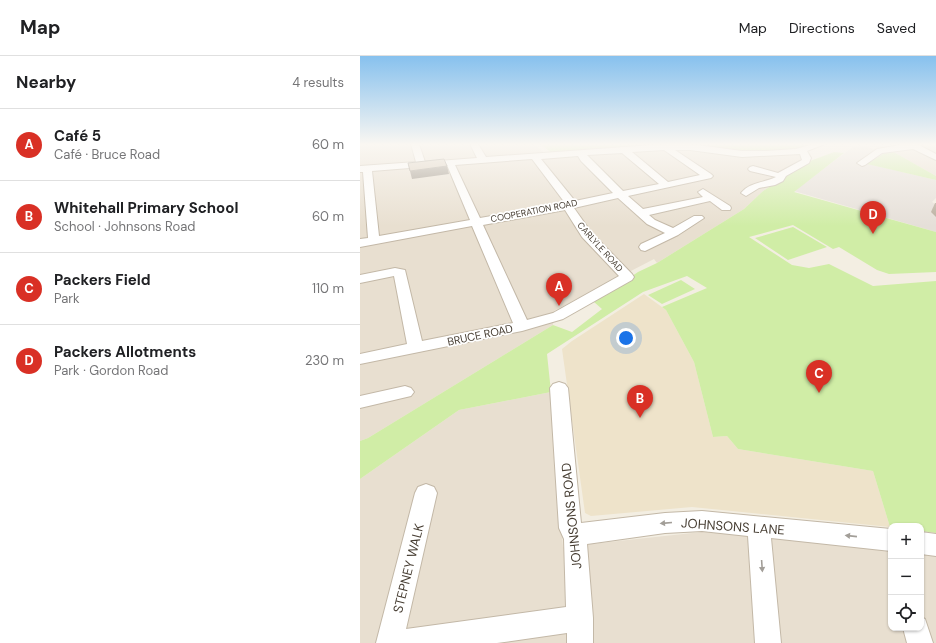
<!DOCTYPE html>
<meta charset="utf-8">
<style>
:root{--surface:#fff;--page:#f6f6f6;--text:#202124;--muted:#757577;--line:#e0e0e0;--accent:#d93025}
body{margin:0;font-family:"DM Sans",sans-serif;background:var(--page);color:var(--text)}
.controls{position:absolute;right:12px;bottom:12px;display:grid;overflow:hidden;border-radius:8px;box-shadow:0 1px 3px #0004}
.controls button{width:36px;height:36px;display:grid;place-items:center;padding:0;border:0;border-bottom:1px solid var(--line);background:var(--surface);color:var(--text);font:20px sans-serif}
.you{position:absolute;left:266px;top:282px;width:14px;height:14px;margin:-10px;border:3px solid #fff;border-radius:50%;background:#1a73e8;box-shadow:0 0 0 6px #1a73e833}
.badge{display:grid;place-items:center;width:26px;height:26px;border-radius:50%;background:var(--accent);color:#fff;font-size:13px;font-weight:700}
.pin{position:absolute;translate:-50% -33px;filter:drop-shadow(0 1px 2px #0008)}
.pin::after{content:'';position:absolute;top:21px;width:14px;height:12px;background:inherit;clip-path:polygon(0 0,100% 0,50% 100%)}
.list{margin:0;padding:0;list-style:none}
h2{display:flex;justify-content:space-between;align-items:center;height:52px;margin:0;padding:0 16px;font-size:17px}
h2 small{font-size:13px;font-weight:400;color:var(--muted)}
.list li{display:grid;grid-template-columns:26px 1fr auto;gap:12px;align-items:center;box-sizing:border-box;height:72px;padding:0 16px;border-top:1px solid var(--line)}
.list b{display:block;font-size:15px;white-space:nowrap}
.list p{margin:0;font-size:13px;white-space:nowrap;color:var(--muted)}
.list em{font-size:13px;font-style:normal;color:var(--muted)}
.icon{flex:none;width:22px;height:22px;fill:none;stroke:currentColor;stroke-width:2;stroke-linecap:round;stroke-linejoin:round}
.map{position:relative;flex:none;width:576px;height:587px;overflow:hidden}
header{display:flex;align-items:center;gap:24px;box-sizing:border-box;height:56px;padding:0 20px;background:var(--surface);border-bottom:1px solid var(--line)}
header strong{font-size:19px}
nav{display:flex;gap:22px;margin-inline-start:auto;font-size:14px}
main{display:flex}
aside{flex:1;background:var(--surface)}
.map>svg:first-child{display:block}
</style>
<header>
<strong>Map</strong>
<nav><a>Map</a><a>Directions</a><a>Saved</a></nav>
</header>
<main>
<aside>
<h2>Nearby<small>4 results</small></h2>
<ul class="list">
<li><span class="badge">A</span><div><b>Café 5</b><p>Café · Bruce Road</p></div><em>60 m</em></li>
<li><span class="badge">B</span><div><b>Whitehall Primary School</b><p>School · Johnsons Road</p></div><em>60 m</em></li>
<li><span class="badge">C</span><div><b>Packers Field</b><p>Park</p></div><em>110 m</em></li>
<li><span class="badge">D</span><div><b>Packers Allotments</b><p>Park · Gordon Road</p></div><em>230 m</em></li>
</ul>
</aside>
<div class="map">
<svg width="576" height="587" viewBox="0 0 576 587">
<rect width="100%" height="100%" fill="#f3eee2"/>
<!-- residential -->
<path fill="#e8dfd0" d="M0,88H174L189,101L315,92L447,96L450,105L403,135L384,153L297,207L294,203L194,255L193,269L8,382L0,385Z
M554,88H576V120L532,95Z
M191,336L203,491L360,474L531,494V572H561V497L576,499V587H0V423L99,354Z"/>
<!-- industrial -->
<path fill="#e5dfd8" d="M497,88L526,97L508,108L576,124V142L572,146L576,149V176L434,135Z"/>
<!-- education -->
<path fill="#eee3ca" d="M284,238L306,254L334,306L353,381L367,380L378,393L513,415L530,471L332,451L231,460L225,457L202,293L212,285Z"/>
<!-- green -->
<path fill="#d0eda6" d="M180,88H455L434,94L419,96H382L345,91L192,97Z
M532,95L576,120V124L507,108L523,98Z
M474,96L484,97L434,136L576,176V216L529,218L517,214L479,191L473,193L433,169L389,181L432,209L449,212L469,208L513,230L576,225V477L561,475V470H531L530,471L513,415L378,393L367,380L353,381L334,306L306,254L302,251L347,232L327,220L283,236L187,298L191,336L99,354L0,423V385L8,382L193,269L212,276L242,253L234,246L278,216L297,207L384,153L403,135L450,105Z
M433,171L467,191L428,204L395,182Z
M321,224L335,233L302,248L288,239Z"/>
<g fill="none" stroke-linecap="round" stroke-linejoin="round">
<!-- minor casing -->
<g stroke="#c3b8a7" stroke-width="2">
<path id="minor" d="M51,88H59L65,106L117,102L110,88H118L126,101L306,88H330L382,95H406L436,93L453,88H465L447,95L451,102L449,107L426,120L423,125L415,129L399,132L386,140L381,137C390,126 404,127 416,121L390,115L388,113L390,111L393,110L418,117L442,104L440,98L382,101L330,94H315L351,118L353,120L351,122L268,140L283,153L343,141L338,136L343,133L370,150L371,152L370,154H362L350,145L289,159L295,164L313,172L334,160H342L344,162L318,179L285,195L281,194L279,191L281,188L305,177L287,168L258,142L214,152L231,176L272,218L274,221L272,224L203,263L162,275L0,308V298L47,288L34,220L0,227V219L35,212L45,214L62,285L153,267L112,170L0,191V183L8,182L3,116H0V110L56,106ZM304,94L340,119L308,126L272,96ZM262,97L299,128L263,135L227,99ZM218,100L221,105L253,137L215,145L181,103ZM172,103L205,147L120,162L95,109ZM87,109L110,164L19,180L12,115ZM205,154L222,181L259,220L193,257L167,264L123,169Z
M546,88H557L576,98V104L553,93L522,97L505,109L502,110L497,107L517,93Z
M199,326L205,328L208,332L221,467L305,457L342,455L531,473V495L411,482L421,587H395L388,480L342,475L305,477L227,488L233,562V587H207V577L137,587H16L55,437L58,431L66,428L74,431L77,437L46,573L206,551L204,483L199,472L190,332L193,328Z
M45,330L51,332L54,336L51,340L0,352V340Z
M561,476L576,478V500L561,498Z
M561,561L565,563L573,587H547L543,572H561Z"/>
</g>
<!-- minor -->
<use href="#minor" fill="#fff" fill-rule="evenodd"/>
</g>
<!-- wall -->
<path fill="#b8ad9d" d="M575,147H576V161L571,156Z"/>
<!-- shaded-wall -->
<path fill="#968d80" d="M87,110L89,118L52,123L50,115Z"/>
<!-- building -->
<path fill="#d6c9b7" stroke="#968d80" d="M84,103L87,110L50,115L48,107Z"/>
<!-- one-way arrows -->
<defs><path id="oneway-solid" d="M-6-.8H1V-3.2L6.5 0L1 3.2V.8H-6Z"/></defs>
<g fill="#a29e98">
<use href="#oneway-solid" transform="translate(306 467) rotate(175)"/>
<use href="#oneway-solid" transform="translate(491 480) rotate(-174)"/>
<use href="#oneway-solid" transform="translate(402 510) rotate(86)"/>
</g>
<!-- sky -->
<linearGradient id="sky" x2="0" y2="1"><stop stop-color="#87c1ee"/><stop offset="0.52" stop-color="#faf7f2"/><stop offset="1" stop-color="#faf7f2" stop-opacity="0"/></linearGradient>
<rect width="576" height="170" fill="url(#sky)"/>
<g text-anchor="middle" stroke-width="3.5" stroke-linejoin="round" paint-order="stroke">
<!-- far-street labels -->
<g font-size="9" fill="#463d32" stroke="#fff">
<text transform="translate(174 155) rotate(-11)" y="3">COOPERATION ROAD</text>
<text transform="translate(240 191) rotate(48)" y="3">CARLYLE ROAD</text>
</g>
<!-- street labels -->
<g font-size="11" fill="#463d32" stroke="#fff">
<text transform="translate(120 279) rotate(-12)" y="4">BRUCE ROAD</text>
</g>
<!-- near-street labels -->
<g font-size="13" fill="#463d32" stroke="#fff">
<text transform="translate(211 460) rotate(-96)" y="5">JOHNSONS ROAD</text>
<text transform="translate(373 470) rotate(4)" y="5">JOHNSONS LANE</text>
<text transform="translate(48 512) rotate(-76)" y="5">STEPNEY WALK</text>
</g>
</g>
</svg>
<div class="controls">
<button>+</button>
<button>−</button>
<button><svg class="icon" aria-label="locate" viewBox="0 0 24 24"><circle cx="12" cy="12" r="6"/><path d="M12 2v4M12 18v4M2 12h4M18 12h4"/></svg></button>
</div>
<div class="you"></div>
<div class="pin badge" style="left:199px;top:250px">A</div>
<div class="pin badge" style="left:280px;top:362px">B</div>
<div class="pin badge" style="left:459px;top:337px">C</div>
<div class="pin badge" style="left:513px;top:178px">D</div>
</div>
</main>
